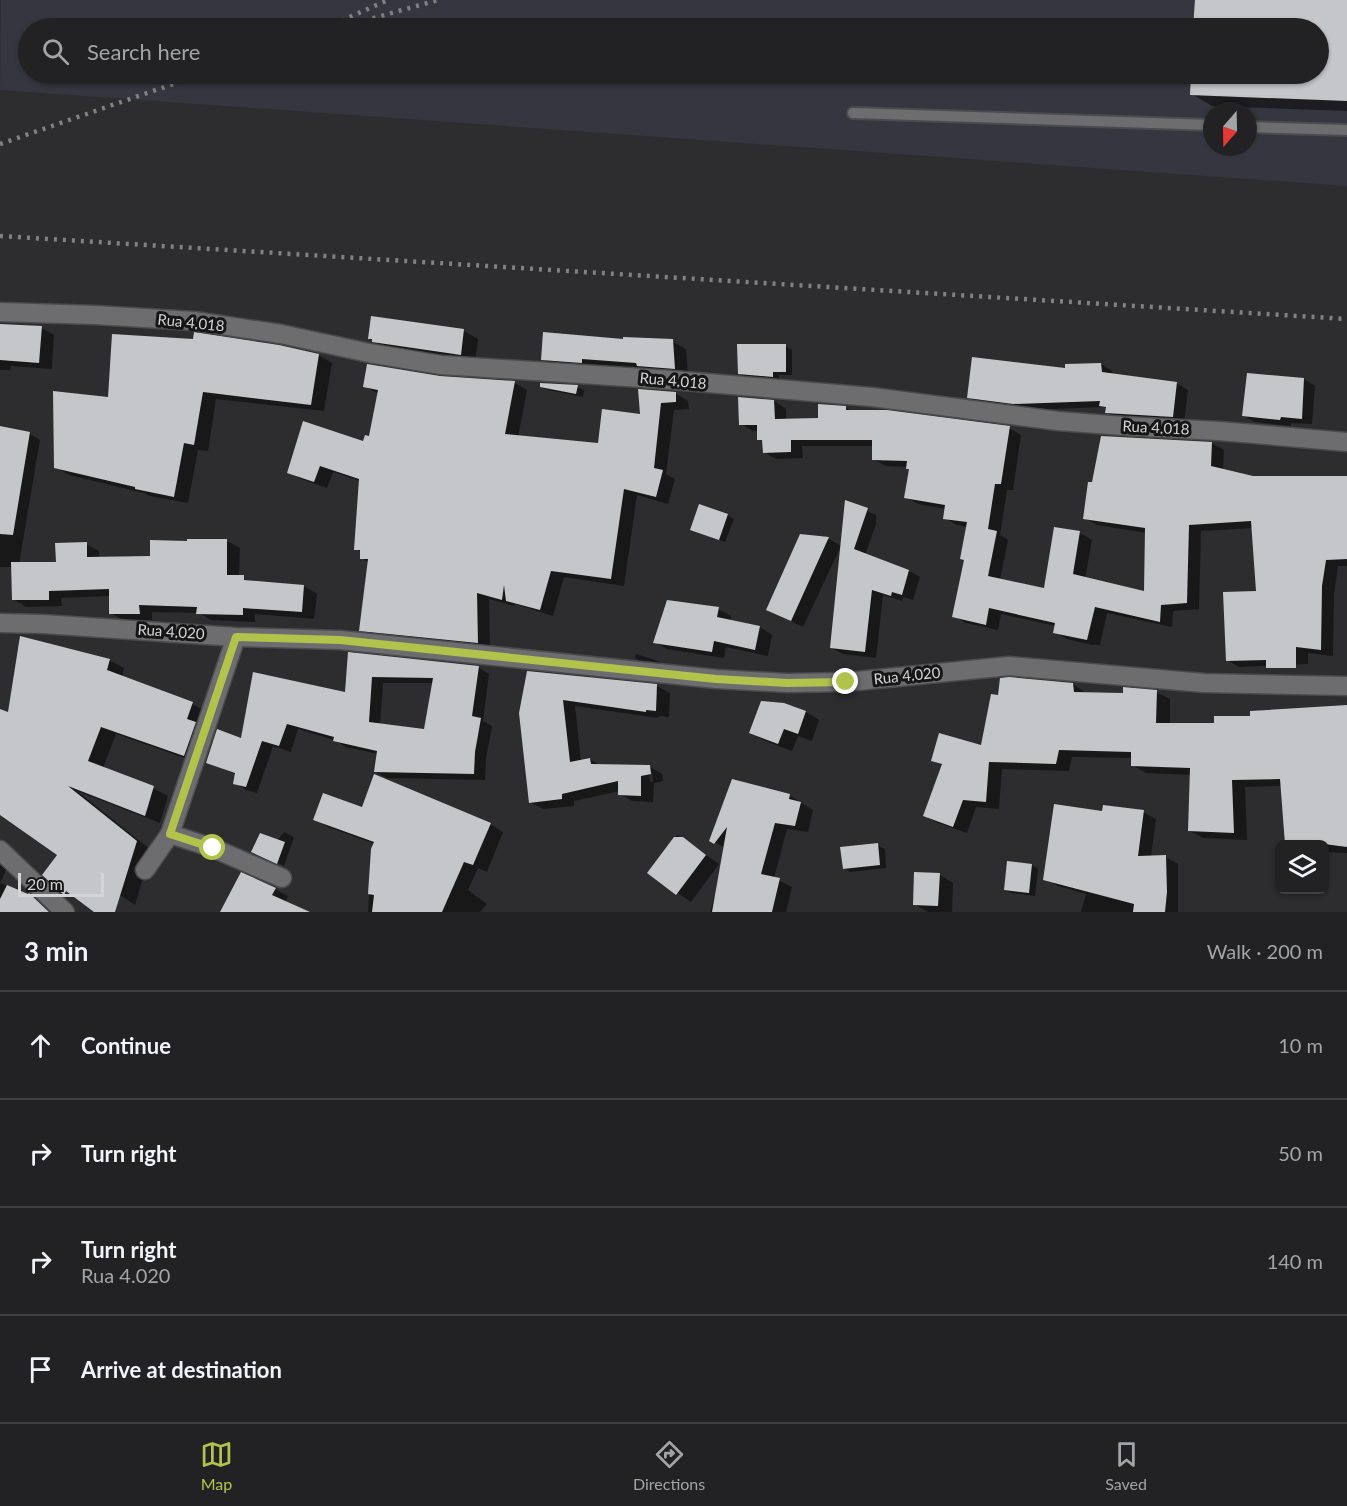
<!DOCTYPE html>
<meta charset="utf-8">
<style>
:root{--surface:#222224;--page:#2a2a2c;--text:#f1f3f6;--muted:#a2a4a6;--line:#3f3f41;--accent:#b2c34c}
body{margin:0;font-family:Lato,sans-serif;background:var(--page);color:var(--text)}
.controls{position:absolute;right:18px;bottom:18px;display:grid;overflow:hidden;border-radius:9px;box-shadow:0 2px 4px #0004}
.controls button{width:54px;height:54px;display:grid;place-items:center;padding:0;border:0;border-bottom:2px solid var(--line);background:var(--surface);color:var(--text);font:30px sans-serif}
.compass{position:absolute;left:1203px;top:102px;width:54px;height:54px;border-radius:50%;background:var(--surface);box-shadow:0 2px 4px #0004;rotate:200deg}
.scale{position:absolute;left:18px;bottom:15px;width:86px;box-sizing:border-box;padding-left:6px;border:3px solid #d4d4d6;border-top:0;font-size:16px;line-height:21px;white-space:nowrap;color:#d4d4d6;-webkit-text-stroke:4px #161617;paint-order:stroke}
.stop{position:absolute;width:18px;height:18px;margin:-14px;border:4px solid #b2c34c;border-radius:50%;background:#fff}
.stop.end{background:#b2c34c;border-color:#fff;box-shadow:0 2px 6px #0008}
.list{margin:0;padding:0;list-style:none}
h2{display:flex;justify-content:space-between;align-items:center;height:78px;margin:0;padding:0 24px;font-size:26px}
h2 small{font-size:20px;font-weight:400;color:var(--muted)}
.list li{display:grid;grid-template-columns:39px 1fr auto;gap:18px;align-items:center;box-sizing:border-box;height:108px;padding:0 24px;border-top:2px solid var(--line)}
.list b{display:block;font-size:22px;white-space:nowrap}
.list p{margin:0;font-size:20px;white-space:nowrap;color:var(--muted)}
.list em{font-size:20px;font-style:normal;color:var(--muted)}
.icon{flex:none;width:33px;height:33px;fill:none;stroke:currentColor;stroke-width:2;stroke-linecap:round;stroke-linejoin:round}
.map{position:relative;flex:none;width:1347px;height:912px;overflow:hidden}
.search{position:absolute;background:var(--surface);box-shadow:0 2px 4px #0004;left:18px;right:18px;top:18px;height:66px;display:flex;align-items:center;gap:15px;box-sizing:border-box;padding:0 21px;border-radius:33px;color:var(--muted);font-size:22px}
.sheet{height:510px;background:var(--surface)}
nav{display:flex;justify-content:space-around;align-items:center;box-sizing:border-box;height:84px;border-top:2px solid var(--line);background:var(--surface);font-size:16px;color:var(--muted)}
nav a{display:grid;justify-items:center;gap:3px}
nav .on{color:var(--accent)}
.map>svg:first-child{display:block}
</style>
<div class="map">
<svg width="1347" height="912" viewBox="0 0 1347 912">
<rect width="100%" height="100%" fill="#2d2d30"/>
<!-- built -->
<path fill="#35363f" fill-rule="evenodd" d="M1,0H1347V186L0,90ZM28,28H1318V74H28ZM1212,111H1248V147H1212Z"/>
<!-- shadow -->
<path fill="#0007" fill-rule="evenodd" d="M1196,0H1347V111L1212,106L1192,94L1193,74H1318V28H1195Z
M372,318L464,331L478,339L475,362L387,349L369,338Z
M0,325L42,328L54,335L52,369L11,366L10,370H0Z
M625,340L672,341L686,349L688,376L557,367L543,359Z
M785,346L792,350V375H779V380L746,377L739,373Z
M318,355L332,363L324,411L216,399L208,451L198,450L188,503L150,496L144,493L69,475L56,467L109,398Z
M1101,364L1112,371L1113,375L1176,383L1188,390L1184,423L1118,419L1106,412L1107,409L1104,407L1025,410L980,404L968,397L1067,370Z
M1248,375L1304,379L1315,386L1312,424L1291,423V426L1255,422L1244,416Z
M440,378L515,383L527,390L518,437L599,445L675,393L688,401L689,409L674,410L666,474L675,479L668,504L637,495L624,586L564,577L553,616L515,604L514,606L489,599L490,649L373,637L361,630L369,563L362,558V552L355,549L360,481L333,472L327,488L301,479L289,472L370,438L379,394L364,386Z
M541,387H577L584,390L583,397L548,390Z
M774,401L786,409V420H820L846,408L853,412L1009,428L1021,435L1013,490H1007L1000,535L1008,540L1000,580L1045,590L1080,533L1092,540L1085,579L1146,593L1147,533L1097,525L1085,518L1102,437L1212,443L1224,450L1223,471L1253,477H1347V566H1338L1334,594L1333,656L1308,653V664L1239,667L1227,660L1258,592L1253,528L1201,531L1199,609L1173,611L1172,627L1107,613L1100,645H1092L1067,639L1055,632L1056,626L1001,614L998,630L966,623L954,616L966,561L968,527L957,525L945,518L946,509L918,504L906,497L910,470L908,467L886,466L873,459L874,446H802L803,458L776,459L764,452V442L759,439L758,431H753L741,424Z
M0,428L29,433L40,440L19,564L57,563L86,544L99,551V558L151,557L189,543L227,541L240,548L239,577L253,582L304,586L317,594L314,619L255,614V622L211,620L199,613L152,612V620L124,621L111,613V596L61,598L62,606L26,607L13,599V567H0Z
M846,502L876,515V524L865,555L909,571L920,577L913,600L903,597L902,601L883,595L876,658L843,654L832,648Z
M727,515L734,519L725,542L692,529Z
M801,535L829,539L841,546L803,627L768,610Z
M718,609L731,616L730,621L760,627L772,635L768,656L726,647L724,658L667,649L655,642Z
M350,654L478,667L489,674L483,721L492,726L486,759L485,780L387,778L375,772L378,754L346,747L334,740L298,729L291,752L273,746L257,793L246,790L235,783L237,775L208,762L243,740L347,694ZM383,683H433L425,731L380,725Z
M636,654L658,661L671,669L649,666L635,658Z
M109,660L124,668L122,677L192,704L207,712L199,763L116,734L103,768L153,788L168,796L160,823L77,791L151,850L135,905L0,813V711L10,714Z
M528,672L657,686L670,693L669,717L659,716L658,718L575,706L581,761L590,759L601,766L650,767L662,774L663,781L654,783L653,802L632,801L620,794V791L574,801V806L543,809L530,802ZM649,772H652L653,782H650Z
M1073,684L1087,694L1125,695L1156,692L1170,699V725L1216,724L1251,717L1347,707V853L1324,852V844H1289L1286,843L1282,786L1245,787L1247,840L1203,838L1190,831L1191,775L1146,773L1132,765V758L1072,757L1069,771L1002,769L999,809L976,807L967,833L938,823L924,816L943,766L933,760L982,747L999,697Z
M783,704L806,712L819,720L812,741L798,736L792,751L765,741L751,733Z
M733,781L789,795L813,810L808,832L787,829L774,878L792,887L786,912H710L729,850L711,840Z
M363,809L490,824L503,832L487,872L478,868L468,890L487,904L480,912H368L372,850L375,844L328,827L315,819Z
M1104,812H1143L1156,819L1151,857H1166L1178,864V912H1185H1081L1086,894L1058,886L1045,879Z
M284,832L294,837L284,866L265,857Z
M677,835L719,864L691,902L649,873Z
M878,846L885,849L886,868L850,872L844,868Z
M0,862L7,868L0,883L29,895L44,903L53,912H0Z
M1032,865L1038,869L1035,896L1012,893L1005,890Z
M940,875L953,883L952,912H928L914,904Z
M275,889L288,896L285,902L306,912H222Z"/>
<!-- building -->
<path fill="#c5c6c9" fill-rule="evenodd" d="M1195,0H1347V101L1190,95L1191,74H1318V28H1193Z
M371,316L464,329L461,355L372,342V339H368Z
M0,324L42,326L39,363L0,360Z
M194,332L279,345L319,354L311,405L203,392L194,445L184,443L174,497L135,489V487L54,468L53,391L108,397L112,334L193,339Z
M543,332L623,339V337L673,339L675,369L637,366L636,363L582,359V363L541,360Z
M737,344H786V372H773V377L738,374Z
M972,357L1065,368V364L1101,363L1102,372L1177,382L1173,417L1105,413L1106,407L1099,406L1100,401L1013,404L967,398Z
M367,364L440,376L515,381L505,434L598,443L602,409L640,414L638,389L676,392V402L661,403L654,468L663,470L656,497L624,489L611,579L551,571L540,610L506,601L504,585L502,600L477,593L478,643L359,631L368,559H360V550H354L359,479L320,466L314,482L287,473L303,421L363,441L365,435L369,436L378,390L363,387Z
M1247,373L1304,378L1302,419L1281,417L1280,420L1242,416Z
M540,383L578,385L576,394L540,387Z
M738,397L774,400L775,419L818,418V404L846,406V410H887L1010,426L1001,484H995L988,529L997,531L988,576L1044,588L1054,527L1080,531L1073,574L1144,591L1145,528L1083,519L1088,482H1092L1101,436L1212,442L1211,466L1253,476H1347V559L1326,560L1322,586L1321,650L1296,647V668H1266V660L1226,661L1223,592L1256,591L1251,521L1189,525L1187,603L1161,605L1160,622L1095,607L1087,640L1053,633L1055,623L989,608L986,625L952,617L964,560L960,559L967,522L943,519L945,505L904,498L909,469H906L907,461L872,460V440H791V452L763,453L762,440H757V425H739Z
M0,426L30,432L13,535L0,534Z
M845,500L868,508L854,549L909,570L902,595L892,592L891,596L872,590L865,652L830,648Z
M699,504L728,514L719,540L690,530Z
M800,534L829,537L791,621L766,610Z
M187,539H227V575H244V580L304,585L302,612L243,608V615L196,614L197,607L139,605L140,614H109V589L49,591V600H12L11,562H56L55,543L87,542V557L150,556V540L187,541Z
M667,600L719,607L717,617L760,626L755,650L714,641L712,652L653,643Z
M20,636L110,659L107,670L193,702L187,719L196,722L184,756L101,727L88,761L154,786L145,816L68,786L137,841L115,912H94L66,891L64,895L42,875L57,855L0,815V709L8,712Z
M348,652L479,666L472,716L481,718L475,752L474,774L374,772L377,751L333,741L334,737L287,724L279,746L262,741L246,787L233,784L235,773L206,763L217,729L241,738L253,672L345,692ZM372,677L433,678L424,729L369,722Z
M527,671L657,684L656,711L646,710V712L563,700L570,762L590,758L591,764L650,765L651,774L641,776V796L618,795V781L562,794V799L529,803L519,713Z
M1009,677L1073,683L1074,692L1123,693V687L1157,690L1156,723H1214V716H1250V711L1347,705V847L1324,844H1285L1280,779L1232,780L1234,833L1188,831L1190,768L1131,766V752L1059,750L1056,764L989,762L986,802L963,800L953,827L923,816L942,764L931,761L939,733L981,745L991,694L998,695L1000,678Z
M761,701L784,703L806,711L798,734L784,729L778,744L749,733Z
M374,774L491,823L473,865L464,862L442,912H372L374,895L368,894L371,849L374,842L313,820L323,793L362,807Z
M732,779L790,794L789,799L801,802L795,826L775,823L761,874L780,878L772,912H712L727,827L714,844L709,841Z
M1054,804L1102,811L1103,805L1144,810L1138,856L1166,855L1167,892L1165,912H1133L1134,904L1043,880Z
M260,833L285,842L277,864L251,852Z
M674,837H683L706,855L676,895L647,873Z
M878,843L880,865L843,869L840,847Z
M1007,861L1032,864L1029,893L1004,890Z
M241,872L276,888L272,895L310,912H220Z
M914,872L940,873L938,906L913,905Z
M7,885L28,894L29,893L49,912H0V899Z"/>
<g fill="none" stroke-linecap="round" stroke-linejoin="round">
<!-- service casing -->
<g stroke="#4a4b4d" stroke-width="14">
<path id="service" d="M853,113L1212,125
M1248,127L1347,130"/>
</g>
<!-- minor casing -->
<g stroke="#4a4b4d" stroke-width="21">
<path id="minor" d="M0,312L95,315L194,321L281,334L369,353L441,365L672,380L872,397L1058,421L1124,426L1219,431L1347,442
M0,623L42,624L236,637L340,640L716,679L787,683L847,682L1009,666L1204,683L1347,686
M170,834L213,848L282,878
M0,850L65,912
M145,870L170,834L236,637"/>
</g>
<!-- service -->
<use href="#service" stroke="#6d6d70" stroke-width="10"/>
<!-- minor -->
<use href="#minor" stroke="#6d6d70" stroke-width="18"/>
<!-- rail -->
<path stroke="#818184" stroke-width="4.5" stroke-dasharray="3 6" stroke-linecap="butt" d="M325,28L388,0
M338,28L438,0
M0,144L202,74
M0,236L1347,319"/>
</g>
<g fill="none" stroke-linecap="round" stroke-linejoin="round">
<!-- route -->
<path stroke="#b2c34c" stroke-width="8" d="M213,848L170,834L236,637L340,640L716,679L787,683L846,682"/>
</g>
<g text-anchor="middle" stroke-width="6" stroke-linejoin="round" paint-order="stroke">
<!-- street labels -->
<g font-size="15" fill="#d4d4d6" stroke="#161617">
<text transform="translate(191 323) rotate(6)" y="5">Rua 4.018</text>
<text transform="translate(673 381) rotate(5)" y="5">Rua 4.018</text>
<text transform="translate(1156 428) rotate(3)" y="5">Rua 4.018</text>
<text transform="translate(171 632) rotate(4)" y="5">Rua 4.020</text>
<text transform="translate(907 676) rotate(-6)" y="5">Rua 4.020</text>
</g>
</g>
</svg>
<div class="controls">
<button><svg class="icon" aria-label="layers" viewBox="0 0 24 24"><path d="M12 4l9 5-9 5-9-5zM3 14l9 5 9-5"/></svg></button>
</div>
<svg class="compass" viewBox="-18 -18 36 36"><path d="M0-13l5 13h-10z" fill="#e53935"/><path d="M0 13l5-13h-10z" fill="#a2a4a6"/></svg>
<div class="scale">20 m</div>
<div class="stop" style="left:213px;top:848px"></div>
<div class="stop end" style="left:846px;top:682px"></div>
<div class="search"><svg class="icon" aria-label="search" viewBox="0 0 24 24"><circle cx="10" cy="10" r="6"/><path d="M15 15l6 6"/></svg>Search here</div>
</div>
<section class="sheet">
<h2>3 min<small>Walk · 200 m</small></h2>
<ul class="list">
<li><svg class="icon" aria-label="ahead" viewBox="0 0 24 24"><path d="M12 20V5M6 11l6-6 6 6"/></svg><div><b>Continue</b></div><em>10 m</em></li>
<li><svg class="icon" aria-label="right" viewBox="0 0 24 24"><path d="M7 20v-9h11M14 6l5 5-5 5"/></svg><div><b>Turn right</b></div><em>50 m</em></li>
<li><svg class="icon" aria-label="right" viewBox="0 0 24 24"><path d="M7 20v-9h11M14 6l5 5-5 5"/></svg><div><b>Turn right</b><p>Rua 4.020</p></div><em>140 m</em></li>
<li><svg class="icon" aria-label="arrive" viewBox="0 0 24 24"><path d="M6 21V4h12l-3 4 3 4H6"/></svg><div><b>Arrive at destination</b></div></li>
</ul>
</section>
<nav>
<a class="on"><svg class="icon" aria-label="map" viewBox="0 0 24 24"><path d="M3 6l6-2 6 2 6-2v14l-6 2-6-2-6 2zM9 4v14M15 6v14"/></svg>Map</a>
<a><svg class="icon" aria-label="directions" viewBox="0 0 24 24"><path d="M12 3l9 9-9 9-9-9zM9 14v-3h6M13 9l2 2-2 2"/></svg>Directions</a>
<a><svg class="icon" aria-label="saved" viewBox="0 0 24 24"><path d="M7 4h10v16l-5-4-5 4z"/></svg>Saved</a>
</nav>
